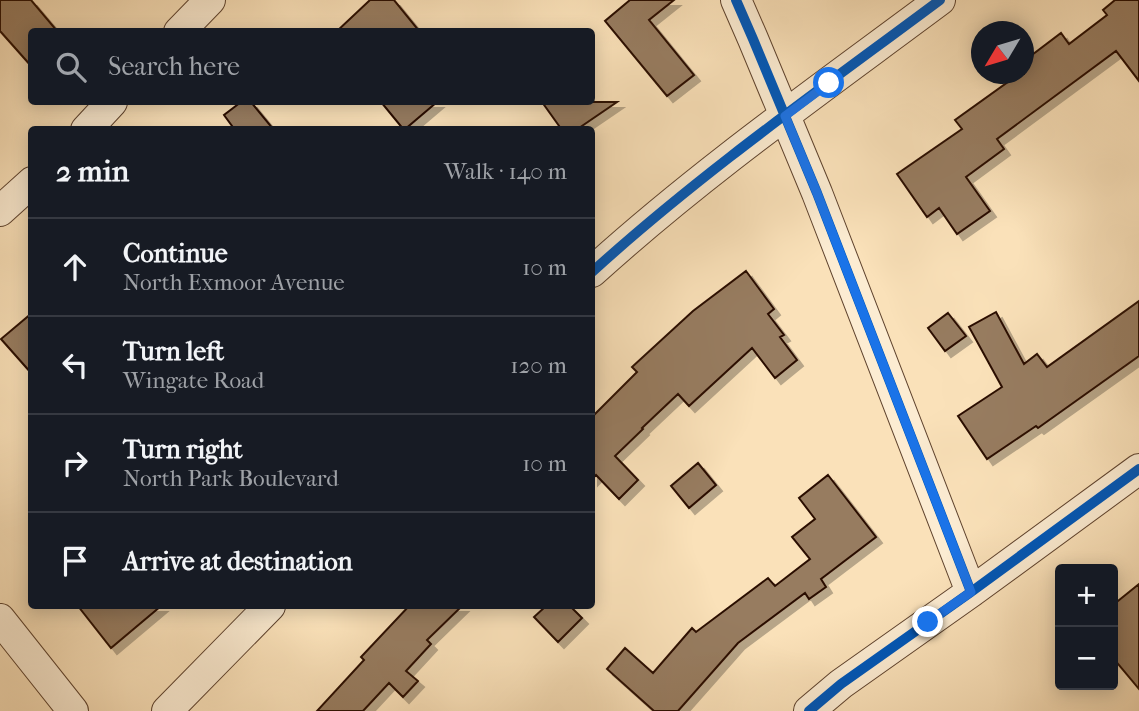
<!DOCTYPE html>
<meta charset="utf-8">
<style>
:root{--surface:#171b24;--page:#242831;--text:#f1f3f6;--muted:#9ea1a6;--line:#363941}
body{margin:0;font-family:"IM FELL French Canon",serif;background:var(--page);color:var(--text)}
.controls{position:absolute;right:21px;bottom:21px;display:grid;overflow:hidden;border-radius:7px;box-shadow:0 4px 18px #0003}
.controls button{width:63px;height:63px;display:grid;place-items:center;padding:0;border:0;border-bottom:2px solid var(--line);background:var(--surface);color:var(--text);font:35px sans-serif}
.compass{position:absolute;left:971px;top:21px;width:63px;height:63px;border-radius:50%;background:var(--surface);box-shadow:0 4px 18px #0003;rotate:232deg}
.stop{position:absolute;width:21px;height:21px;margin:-16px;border:5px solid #1a73e8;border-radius:50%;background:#fff}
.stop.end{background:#1a73e8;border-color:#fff;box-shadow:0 2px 7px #0008}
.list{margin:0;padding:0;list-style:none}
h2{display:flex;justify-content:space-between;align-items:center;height:91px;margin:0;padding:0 28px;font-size:30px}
h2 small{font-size:23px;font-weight:400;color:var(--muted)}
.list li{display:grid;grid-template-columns:46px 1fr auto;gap:21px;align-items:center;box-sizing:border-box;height:98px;padding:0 28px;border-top:2px solid var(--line)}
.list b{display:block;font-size:26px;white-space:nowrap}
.list p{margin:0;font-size:23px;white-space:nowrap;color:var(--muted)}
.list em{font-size:23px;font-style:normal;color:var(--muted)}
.icon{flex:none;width:38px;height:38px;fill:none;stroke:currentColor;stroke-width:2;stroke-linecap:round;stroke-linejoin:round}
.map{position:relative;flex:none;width:1139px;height:711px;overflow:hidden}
.search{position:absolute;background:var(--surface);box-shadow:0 4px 18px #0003;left:28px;top:28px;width:567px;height:77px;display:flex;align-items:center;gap:18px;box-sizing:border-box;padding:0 24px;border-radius:7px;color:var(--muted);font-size:26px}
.panel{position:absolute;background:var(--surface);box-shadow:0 4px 18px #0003;left:28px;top:126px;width:567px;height:483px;border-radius:7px}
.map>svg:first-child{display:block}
</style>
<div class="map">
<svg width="1139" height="711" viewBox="0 0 1139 711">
<defs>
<filter id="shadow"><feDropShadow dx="6" dy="6" stdDeviation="0" flood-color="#0004"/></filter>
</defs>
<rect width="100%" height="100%" fill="#fae1b9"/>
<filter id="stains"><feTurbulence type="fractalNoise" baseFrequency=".00286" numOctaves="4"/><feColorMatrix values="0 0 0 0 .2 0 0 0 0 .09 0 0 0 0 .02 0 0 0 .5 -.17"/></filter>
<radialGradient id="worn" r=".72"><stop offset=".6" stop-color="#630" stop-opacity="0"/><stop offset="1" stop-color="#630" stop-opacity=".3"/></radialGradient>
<!-- building -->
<path fill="#977c60" stroke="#2b0e00" stroke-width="2" filter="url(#shadow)" d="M0,0H31L58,32H32V67L0,31Z
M370,0H394L420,32H336Z
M630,0H674L649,20L694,75L667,96L605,21Z
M1115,0H1139V81L1116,51L997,139L1004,149L966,177L990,211L957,234L939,208L927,217L897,174L962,129L955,120L1019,74H1024V61L1061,33L1069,44L1107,15L1103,10Z
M241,102H251L274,130H235L224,115Z
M381,102H437L404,130Z
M542,102H617L576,130H562Z
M746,271L774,309L768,314L784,335L780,337L797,360L775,378L752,348L689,406L678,394L642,428L643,429L615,456L638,480L619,499L596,475L592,479V417L637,372L632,367L693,311Z
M1139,301V356L1038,428L1036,426L987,459L958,416L1002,387L969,327L996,312L1024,364L1037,354L1047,367Z
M32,313V374L1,339Z
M948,313L966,336L945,351L928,328Z
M698,463L716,485L689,508L671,486Z
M828,475L876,537L821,579L826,587L809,599L805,593L738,643L678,711H654L607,669L625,648L653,673L692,628L696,632L768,578L775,586L810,559L792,537L815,519L799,498Z
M1139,584V689L1113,658V605Z
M78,606H161L111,648Z
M409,606H462L427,640L431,644L406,671L418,681L403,697L389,683L363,711H317L364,660L361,657Z
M546,606H570L582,618L558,642L534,617Z"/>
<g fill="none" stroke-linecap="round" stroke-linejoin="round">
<!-- street casing -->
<g stroke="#5f432e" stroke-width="32">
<path id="street" d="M736,0L753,39L817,193L971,592
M179,32L210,0
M86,130L112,102
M0,211L32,182
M592,272C701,173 822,88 940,0
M0,619L73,711
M167,711L270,606
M809,711L841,684L971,592L1139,469"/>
</g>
<!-- street -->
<use href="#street" stroke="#fcecd2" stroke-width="30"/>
<!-- cycleway casing -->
<g stroke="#fcecd2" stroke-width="15">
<path id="cycleway" d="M736,0L753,39L817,193L971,592
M592,272C701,173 822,88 940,0
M809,711L841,684L971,592L1139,469"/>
</g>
<!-- cycleway -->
<use href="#cycleway" stroke="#0057b8" stroke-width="10"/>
</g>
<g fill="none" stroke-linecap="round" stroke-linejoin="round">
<!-- route -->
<path stroke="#1a73e8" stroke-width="9" d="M829,83L785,116L817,193L971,592L928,622"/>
</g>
<rect width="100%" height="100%" filter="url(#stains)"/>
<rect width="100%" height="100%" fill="url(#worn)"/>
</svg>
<div class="controls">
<button>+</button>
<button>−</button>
</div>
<svg class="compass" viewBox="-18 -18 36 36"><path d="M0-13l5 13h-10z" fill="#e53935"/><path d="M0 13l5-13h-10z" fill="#9ea1a6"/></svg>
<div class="stop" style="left:829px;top:83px"></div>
<div class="stop end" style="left:928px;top:622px"></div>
<div class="search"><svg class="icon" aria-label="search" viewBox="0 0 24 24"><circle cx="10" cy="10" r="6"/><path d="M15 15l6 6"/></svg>Search here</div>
<section class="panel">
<h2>2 min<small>Walk · 140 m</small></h2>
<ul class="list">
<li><svg class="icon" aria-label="ahead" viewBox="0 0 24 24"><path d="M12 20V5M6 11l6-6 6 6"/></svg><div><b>Continue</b><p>North Exmoor Avenue</p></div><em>10 m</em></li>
<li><svg class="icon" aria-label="left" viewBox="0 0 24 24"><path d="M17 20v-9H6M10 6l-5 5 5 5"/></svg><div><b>Turn left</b><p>Wingate Road</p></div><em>120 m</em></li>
<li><svg class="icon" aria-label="right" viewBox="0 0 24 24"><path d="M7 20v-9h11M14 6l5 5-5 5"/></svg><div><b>Turn right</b><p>North Park Boulevard</p></div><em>10 m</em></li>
<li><svg class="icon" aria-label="arrive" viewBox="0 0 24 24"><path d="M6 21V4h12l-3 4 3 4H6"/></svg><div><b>Arrive at destination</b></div></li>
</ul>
</section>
</div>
